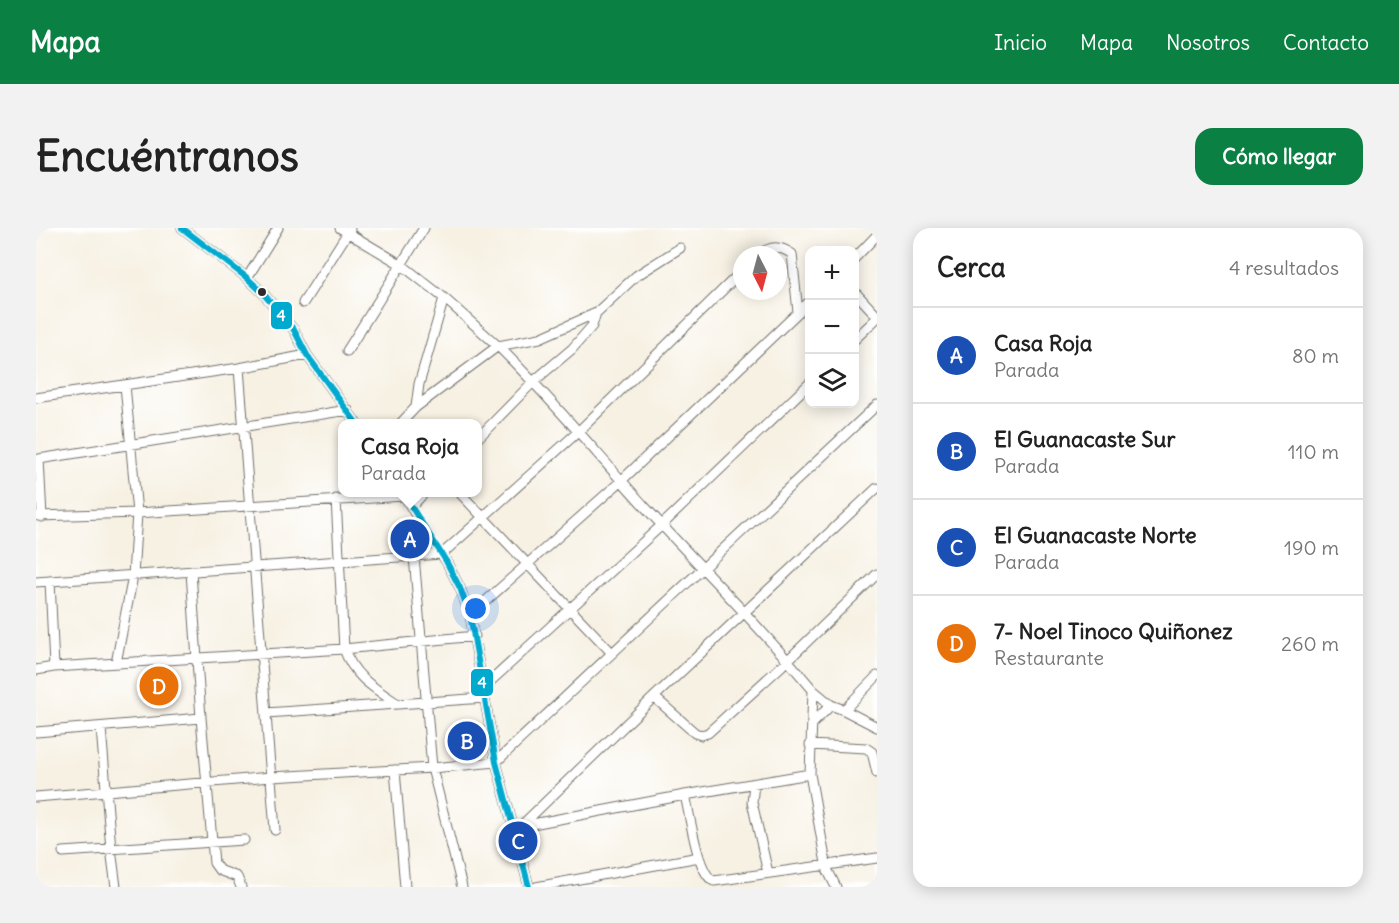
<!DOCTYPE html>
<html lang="es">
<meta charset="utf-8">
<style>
:root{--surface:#fff;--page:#f2f2f2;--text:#222;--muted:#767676;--line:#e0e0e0;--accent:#0b8043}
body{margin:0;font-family:Delius,sans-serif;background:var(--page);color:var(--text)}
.controls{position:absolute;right:18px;top:18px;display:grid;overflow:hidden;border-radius:12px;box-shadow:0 3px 15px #0003}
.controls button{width:54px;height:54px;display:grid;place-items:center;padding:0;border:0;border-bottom:2px solid var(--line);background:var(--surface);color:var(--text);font:30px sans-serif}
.compass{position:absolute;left:697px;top:18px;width:54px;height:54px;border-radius:50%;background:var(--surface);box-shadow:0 3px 15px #0003;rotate:174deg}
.you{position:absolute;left:440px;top:381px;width:21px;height:21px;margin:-15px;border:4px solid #fff;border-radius:50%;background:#1a73e8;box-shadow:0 0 0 9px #1a73e833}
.badge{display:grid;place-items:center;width:39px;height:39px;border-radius:50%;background:var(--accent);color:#fff;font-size:20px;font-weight:700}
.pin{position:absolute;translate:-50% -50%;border:3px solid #fff;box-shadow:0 2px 6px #0006}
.popup{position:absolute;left:302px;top:191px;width:144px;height:78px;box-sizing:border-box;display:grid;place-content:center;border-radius:12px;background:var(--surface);filter:drop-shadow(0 2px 4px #0005);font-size:20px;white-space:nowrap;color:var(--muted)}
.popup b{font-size:22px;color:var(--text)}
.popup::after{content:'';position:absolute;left:50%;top:100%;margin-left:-12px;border:12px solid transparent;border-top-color:var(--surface)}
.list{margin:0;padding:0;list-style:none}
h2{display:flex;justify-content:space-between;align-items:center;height:78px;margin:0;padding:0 24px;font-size:26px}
h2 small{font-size:20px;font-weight:400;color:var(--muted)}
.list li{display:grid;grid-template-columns:39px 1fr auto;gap:18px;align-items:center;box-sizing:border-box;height:96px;padding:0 24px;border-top:2px solid var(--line)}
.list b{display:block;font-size:22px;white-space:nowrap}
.list p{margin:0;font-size:20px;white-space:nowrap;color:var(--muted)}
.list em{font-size:20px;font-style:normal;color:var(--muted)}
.icon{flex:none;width:33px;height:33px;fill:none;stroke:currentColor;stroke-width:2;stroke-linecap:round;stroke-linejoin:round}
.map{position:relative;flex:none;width:841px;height:659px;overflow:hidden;border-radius:18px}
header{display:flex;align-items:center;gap:36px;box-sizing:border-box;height:84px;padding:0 30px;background:var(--accent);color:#fff}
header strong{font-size:28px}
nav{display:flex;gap:33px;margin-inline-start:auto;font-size:21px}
.intro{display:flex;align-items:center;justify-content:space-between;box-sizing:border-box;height:144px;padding:0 36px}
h1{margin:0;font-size:42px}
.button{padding:15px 27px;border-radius:18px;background:var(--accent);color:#fff;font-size:21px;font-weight:700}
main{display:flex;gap:36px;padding:0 36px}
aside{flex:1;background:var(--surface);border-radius:18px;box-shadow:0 3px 15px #0003}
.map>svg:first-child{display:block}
</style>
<header>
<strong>Mapa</strong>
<nav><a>Inicio</a><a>Mapa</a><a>Nosotros</a><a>Contacto</a></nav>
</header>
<div class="intro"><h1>Encuéntranos</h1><a class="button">Cómo llegar</a></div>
<main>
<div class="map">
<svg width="841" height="659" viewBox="0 0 841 659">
<rect width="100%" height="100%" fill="#fff"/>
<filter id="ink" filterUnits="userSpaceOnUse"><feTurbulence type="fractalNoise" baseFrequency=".0167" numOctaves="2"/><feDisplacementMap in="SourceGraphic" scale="12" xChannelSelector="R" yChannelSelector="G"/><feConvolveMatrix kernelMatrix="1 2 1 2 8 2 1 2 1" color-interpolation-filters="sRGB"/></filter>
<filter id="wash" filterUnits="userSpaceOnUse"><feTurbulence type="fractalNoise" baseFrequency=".008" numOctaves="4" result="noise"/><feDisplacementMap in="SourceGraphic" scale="24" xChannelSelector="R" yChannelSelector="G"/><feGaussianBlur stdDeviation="1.35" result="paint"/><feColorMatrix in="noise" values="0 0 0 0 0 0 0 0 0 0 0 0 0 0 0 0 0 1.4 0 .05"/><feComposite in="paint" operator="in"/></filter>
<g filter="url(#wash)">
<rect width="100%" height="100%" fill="#f7f1e3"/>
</g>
<g filter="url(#ink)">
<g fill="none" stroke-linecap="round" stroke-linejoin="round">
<!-- minor casing -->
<g stroke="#72706b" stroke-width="11">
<path id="minor" d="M146,0L210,49L226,64L258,102L271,127L321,196
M304,0L366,37L408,70L462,118L504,110L560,85
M723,27C735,17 744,18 756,26L762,84
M818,31L841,7
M211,50L242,0
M818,63L841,88
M267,75L314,1
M818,112L841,90
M311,123L388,0
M203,140L239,602
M0,170L203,140L271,127
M380,179L383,156L408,70
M364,196L380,179L462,118C514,169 561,226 610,280C666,341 724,398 777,462L774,546
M442,210L498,153L536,121L556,98L560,85L600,48L644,20
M366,264L391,306L410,333L424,360L434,387L460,534L493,659
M423,264L575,424
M300,271L308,421C318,449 338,460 362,476
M375,279L389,264
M2,288L101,285L368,268
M6,289L3,231L312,182
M378,328L396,540L426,659
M155,344L165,490L178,635L183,642L201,649L205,659
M14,353L18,439
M0,354L406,326L543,203L706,43
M434,387L585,253L774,73
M80,435L97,348L101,285L89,157
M0,442L18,439L308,421L439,408
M447,460L626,297L774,155
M777,462L795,477L808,482L841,448
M618,469L659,505L665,507L672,505L752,432L841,346
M808,482L841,499
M230,485L449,470
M777,495L795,477
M65,500L75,621L80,659
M0,504L165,490
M774,517L830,520L836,524L841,545
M359,542L369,659
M718,556L716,574L732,645
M649,567C654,586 661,646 678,653L841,630
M0,569L235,549L396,540L460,534L841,177
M485,598L618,469L841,260
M486,598L649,567L774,546L789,630L792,643L800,659
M27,624L208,612
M500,659L663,629"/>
</g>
<!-- minor -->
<use href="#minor" stroke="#fff" stroke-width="9"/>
<!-- bus-1 casing -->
<g stroke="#fff" stroke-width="10">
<path id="bus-1" d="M146,0L210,49L226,64L258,102L271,127L321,196
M366,264L410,333L424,360L434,387L460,534L493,659"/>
</g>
<!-- bus-1 -->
<use href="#bus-1" stroke="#00a9ce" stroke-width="6"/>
</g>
</g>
<!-- markers -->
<circle fill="#2b2b2b" stroke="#fff" stroke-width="2" cx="226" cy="64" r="5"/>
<g stroke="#fff" stroke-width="2">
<rect x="234" y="73" width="23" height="29" rx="6" fill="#00a9ce"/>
<rect x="434" y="440" width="24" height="29" rx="6" fill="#00a9ce"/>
</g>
<g font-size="16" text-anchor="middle" font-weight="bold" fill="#fff">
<text x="245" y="93">4</text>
<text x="446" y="460">4</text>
</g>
</svg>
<div class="controls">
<button>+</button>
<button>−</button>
<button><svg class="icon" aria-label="layers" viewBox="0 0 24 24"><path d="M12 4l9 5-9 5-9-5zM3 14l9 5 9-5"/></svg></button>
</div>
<svg class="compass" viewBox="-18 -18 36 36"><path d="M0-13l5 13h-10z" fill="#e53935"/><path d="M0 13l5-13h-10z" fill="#767676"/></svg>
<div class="you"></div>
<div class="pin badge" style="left:374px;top:311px;background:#1a4fb4">A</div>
<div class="popup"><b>Casa Roja</b>Parada</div>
<div class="pin badge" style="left:431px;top:513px;background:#1a4fb4">B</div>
<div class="pin badge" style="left:482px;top:613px;background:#1a4fb4">C</div>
<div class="pin badge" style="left:123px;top:458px;background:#e8710a">D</div>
</div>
<aside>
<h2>Cerca<small>4 resultados</small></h2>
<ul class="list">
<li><span class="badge" style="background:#1a4fb4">A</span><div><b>Casa Roja</b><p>Parada</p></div><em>80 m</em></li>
<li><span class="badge" style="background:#1a4fb4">B</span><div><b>El Guanacaste Sur</b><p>Parada</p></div><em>110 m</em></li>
<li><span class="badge" style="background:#1a4fb4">C</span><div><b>El Guanacaste Norte</b><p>Parada</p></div><em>190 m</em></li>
<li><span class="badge" style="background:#e8710a">D</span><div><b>7- Noel Tinoco Quiñonez</b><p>Restaurante</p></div><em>260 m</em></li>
</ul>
</aside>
</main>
